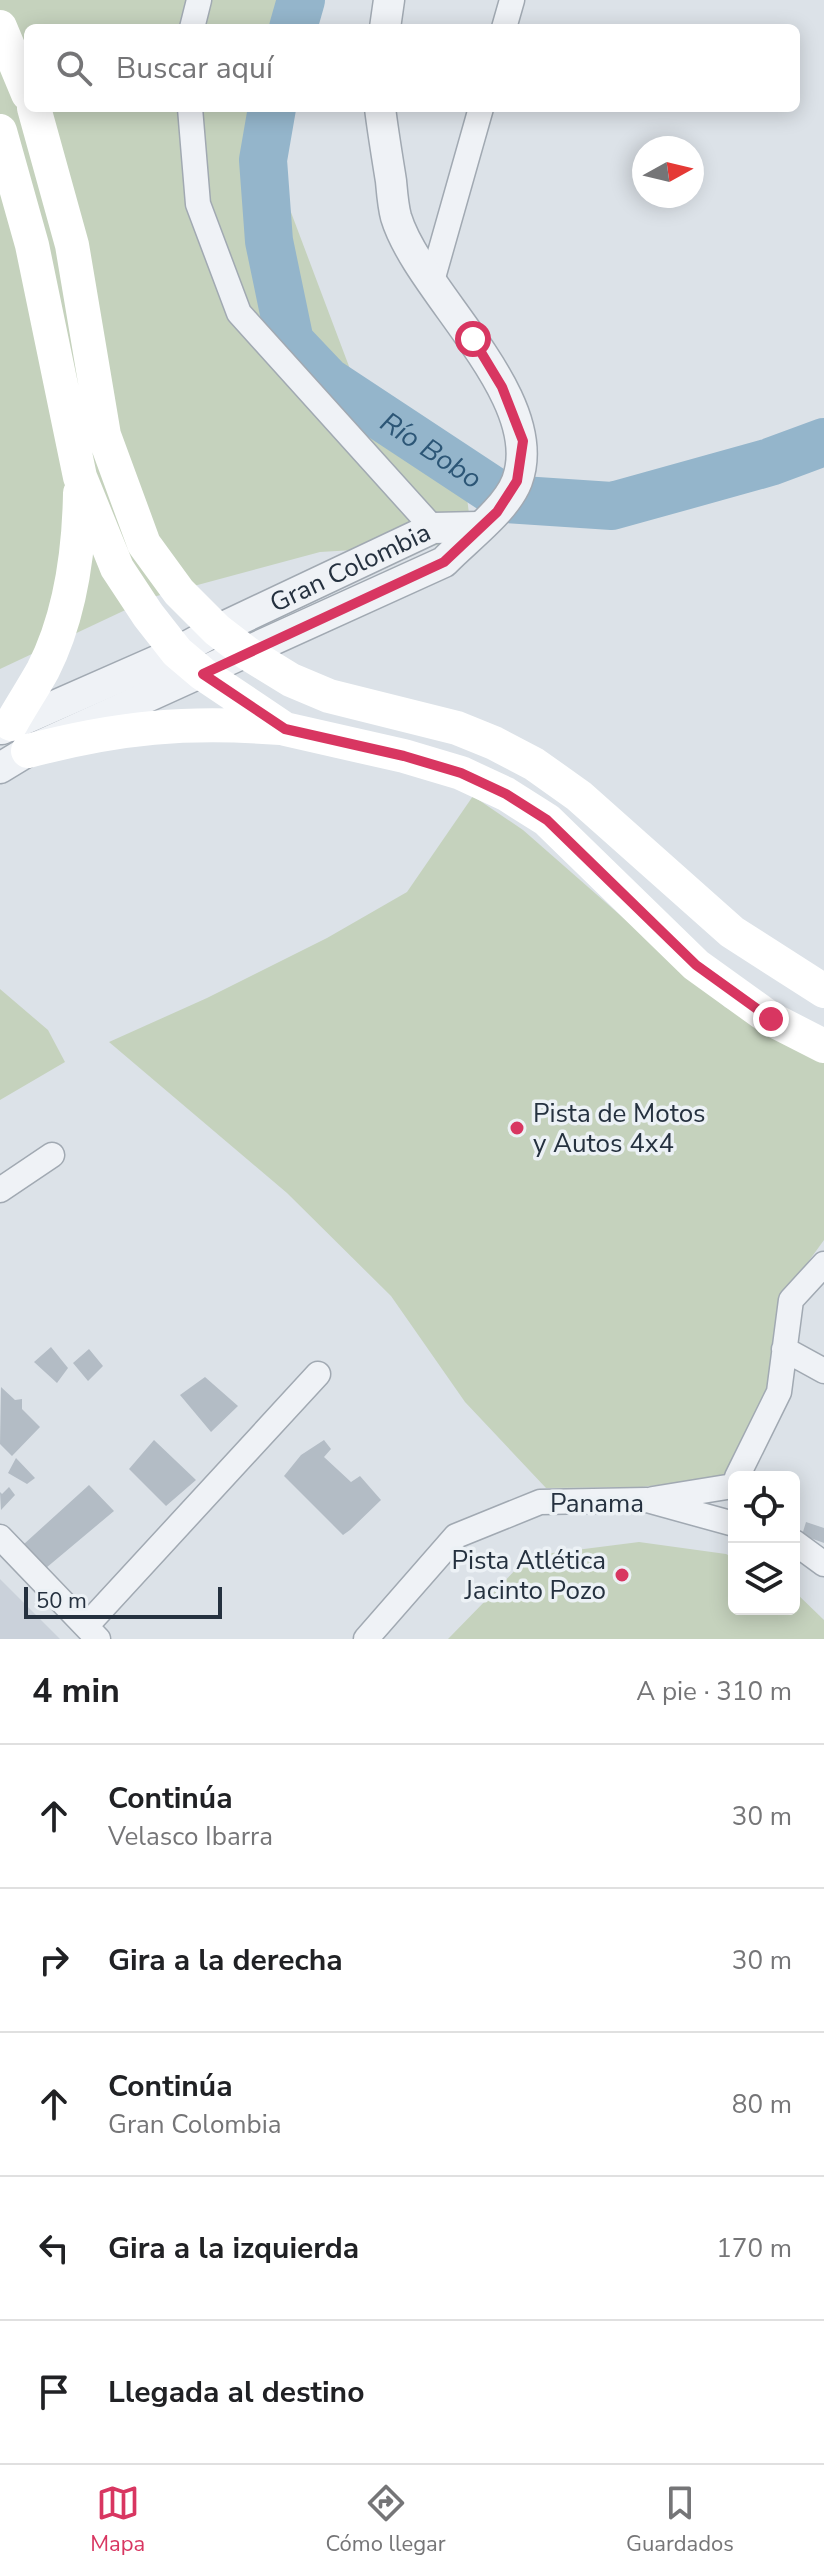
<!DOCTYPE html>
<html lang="es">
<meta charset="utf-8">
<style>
:root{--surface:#fff;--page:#f2f2f2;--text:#202124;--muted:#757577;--line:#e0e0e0;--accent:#d83661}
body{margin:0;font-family:"Nunito Sans",sans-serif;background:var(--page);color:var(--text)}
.controls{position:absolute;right:24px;bottom:24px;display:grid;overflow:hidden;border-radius:12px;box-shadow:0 4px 20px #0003}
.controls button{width:72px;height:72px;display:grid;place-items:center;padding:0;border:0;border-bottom:2px solid var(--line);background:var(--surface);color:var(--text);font:40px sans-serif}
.compass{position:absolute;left:632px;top:136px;width:72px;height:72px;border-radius:50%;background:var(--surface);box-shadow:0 4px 20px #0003;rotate:82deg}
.scale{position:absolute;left:24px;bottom:20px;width:198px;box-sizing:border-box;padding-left:8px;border:4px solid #25313f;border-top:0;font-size:22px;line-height:28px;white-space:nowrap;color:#25313f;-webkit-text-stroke:6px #ecf1f5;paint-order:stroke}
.stop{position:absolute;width:24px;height:24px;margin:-18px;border:6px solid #d83661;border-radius:50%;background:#fff}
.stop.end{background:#d83661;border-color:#fff;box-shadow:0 2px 8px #0008}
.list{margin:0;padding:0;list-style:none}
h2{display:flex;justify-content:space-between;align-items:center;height:104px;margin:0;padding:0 32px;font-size:34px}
h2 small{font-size:26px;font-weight:400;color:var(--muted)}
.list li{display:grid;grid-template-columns:52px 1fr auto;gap:24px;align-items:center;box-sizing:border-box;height:144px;padding:0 32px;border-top:2px solid var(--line)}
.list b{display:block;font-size:30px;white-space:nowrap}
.list p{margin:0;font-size:26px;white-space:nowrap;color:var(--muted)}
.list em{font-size:26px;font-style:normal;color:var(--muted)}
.icon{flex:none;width:44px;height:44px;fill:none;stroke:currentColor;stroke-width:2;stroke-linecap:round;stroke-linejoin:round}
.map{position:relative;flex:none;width:824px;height:1639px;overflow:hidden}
.search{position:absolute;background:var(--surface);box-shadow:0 4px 20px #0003;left:24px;right:24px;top:24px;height:88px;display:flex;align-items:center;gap:20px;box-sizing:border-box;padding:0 28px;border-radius:12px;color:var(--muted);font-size:30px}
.sheet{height:824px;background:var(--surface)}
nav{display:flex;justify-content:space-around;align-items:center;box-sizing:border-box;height:112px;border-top:2px solid var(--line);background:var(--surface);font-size:22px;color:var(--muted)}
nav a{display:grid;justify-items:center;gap:4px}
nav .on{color:var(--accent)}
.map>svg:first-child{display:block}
</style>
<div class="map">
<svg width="824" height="1639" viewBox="0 0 824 1639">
<rect width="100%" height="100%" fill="#dce2e8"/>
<!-- built -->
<path fill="#cad1da" d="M0,1579L60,1639H0Z"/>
<!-- green -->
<path fill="#c5d2bd" d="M0,0H287V28H28V108H286V199L350,369L395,442L466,491L473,543L320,552L153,597L0,669Z
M473,796L523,830L725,1007L824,1062V1240L782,1298L768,1391L724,1477L642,1487L546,1488L465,1402L391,1296L287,1193L109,1042L207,998L327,938L407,892Z
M0,989L48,1030L65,1062L0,1100Z
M639,1542L726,1554L734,1558V1609H794V1591L824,1620V1639H448L529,1556Z"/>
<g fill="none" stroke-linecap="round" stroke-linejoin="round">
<!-- river -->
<g stroke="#94b5cb" stroke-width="48">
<path d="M293,28L301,0"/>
<path id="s1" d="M272,108L263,160L269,241L290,342L327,381L506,499L612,506L770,462L824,442"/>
</g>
</g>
<!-- building -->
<path fill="#b3bcc5" d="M51,1347L68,1368L57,1383L34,1362Z
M89,1349L103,1366L88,1381L73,1363Z
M205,1377L238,1406L211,1432L180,1395Z
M1,1387L15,1400L22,1399V1409L40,1427L12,1456L0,1444Z
M154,1440L196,1480L166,1506L129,1469Z
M324,1440L331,1449L324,1457L351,1482L360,1476L381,1500L350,1530L343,1535L284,1476L301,1455Z
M16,1458L35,1478L27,1484L8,1473Z
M89,1485L114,1511L46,1568L24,1544Z
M9,1487L15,1495L1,1510L0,1492L2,1494Z
M806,1522L824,1528V1543L802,1535Z"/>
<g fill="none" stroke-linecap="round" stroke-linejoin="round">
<!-- minor casing -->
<g stroke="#a1a9b2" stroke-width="27">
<path id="minor" d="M192,28L199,0
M504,28L512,0
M190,108L198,204L239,313L433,528
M432,281L481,108
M0,1190L52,1155
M784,1349L824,1371
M737,1477L779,1392L791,1300L824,1264
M653,1499L733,1486L734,1483
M0,1537L98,1639
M794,1542L824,1564
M86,1626L318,1374
M366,1639L456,1536L540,1502L647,1500L734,1524"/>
</g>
<!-- tertiary casing -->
<g stroke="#a1a9b2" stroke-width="33">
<g id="tertiary">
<path d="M385,28L389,0"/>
<path id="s2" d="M2,729L177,652L217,630L433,528L479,527"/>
<path d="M0,768L28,751L444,562C466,539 506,510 517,481C548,397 419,293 396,217C393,206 392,192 391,181C387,156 383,132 380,108"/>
</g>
</g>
<!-- minor -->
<use href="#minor" stroke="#eff2f6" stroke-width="24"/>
<!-- tertiary -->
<use href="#tertiary" stroke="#eff2f6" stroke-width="30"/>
<!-- secondary -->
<path stroke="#fff" stroke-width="34" d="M0,27L28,94
M34,108L72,245L104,435L144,544L179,592L217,630L247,653L291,680L329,696L457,728L494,743L534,764L579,796L732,932L824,991
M0,131L32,245L80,477L117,568L148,615L177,652L203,674L285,729L404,756L461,773L506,794L547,820L696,965L771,1019L824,1046
M11,724C21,706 33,688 43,670C71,615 79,553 80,493
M28,751C120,727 186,721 281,728"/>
</g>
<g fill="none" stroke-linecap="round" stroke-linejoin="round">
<!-- route -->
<path stroke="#d83661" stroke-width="10" d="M473,339L502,387L523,441L517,481L497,512L444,562L203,674L285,729L404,756L461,773L506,794L547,820L696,965L771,1019"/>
</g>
<!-- markers -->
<g fill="#d83661" stroke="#ecf1f5" stroke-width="3">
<circle cx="517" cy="1128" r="8"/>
<circle cx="622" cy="1575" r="8"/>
</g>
<g text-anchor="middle" stroke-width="7" stroke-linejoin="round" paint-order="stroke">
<!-- street labels -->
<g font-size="26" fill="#25313f" stroke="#ecf1f5">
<text dy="9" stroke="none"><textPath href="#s2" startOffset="384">Gran Colombia</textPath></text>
<text x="597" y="1512">Panama</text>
</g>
<!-- poi labels -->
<g font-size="26" fill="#25313f" stroke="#ecf1f5" text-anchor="start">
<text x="533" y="1122">Pista de Motos<tspan x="533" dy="30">y Autos 4x4</tspan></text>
<text x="606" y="1569" text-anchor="end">Pista Atlética<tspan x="606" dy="30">Jacinto Pozo</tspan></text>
</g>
<!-- water labels -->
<g font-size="28" font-style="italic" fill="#2c5676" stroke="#ecf1f5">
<text dy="10" stroke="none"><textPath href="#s1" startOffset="416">Río Bobo</textPath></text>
</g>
</g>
</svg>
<div class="controls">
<button><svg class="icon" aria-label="locate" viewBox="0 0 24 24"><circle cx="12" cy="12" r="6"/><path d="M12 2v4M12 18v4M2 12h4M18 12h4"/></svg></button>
<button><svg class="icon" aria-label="layers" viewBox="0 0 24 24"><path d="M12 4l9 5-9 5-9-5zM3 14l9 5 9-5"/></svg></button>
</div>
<svg class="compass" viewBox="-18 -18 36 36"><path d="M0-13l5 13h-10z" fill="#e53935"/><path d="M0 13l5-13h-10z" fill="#757577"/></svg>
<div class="scale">50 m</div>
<div class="stop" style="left:473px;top:339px"></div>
<div class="stop end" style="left:771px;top:1019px"></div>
<div class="search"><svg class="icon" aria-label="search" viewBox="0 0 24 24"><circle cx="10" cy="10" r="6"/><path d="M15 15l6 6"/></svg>Buscar aquí</div>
</div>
<section class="sheet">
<h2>4 min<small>A pie · 310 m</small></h2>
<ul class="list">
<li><svg class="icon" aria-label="ahead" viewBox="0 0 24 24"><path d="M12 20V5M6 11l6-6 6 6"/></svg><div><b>Continúa</b><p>Velasco Ibarra</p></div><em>30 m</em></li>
<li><svg class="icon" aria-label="right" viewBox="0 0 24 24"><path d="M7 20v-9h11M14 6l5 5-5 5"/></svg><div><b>Gira a la derecha</b></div><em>30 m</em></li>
<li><svg class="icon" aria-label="ahead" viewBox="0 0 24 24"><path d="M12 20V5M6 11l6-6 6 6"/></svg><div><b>Continúa</b><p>Gran Colombia</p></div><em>80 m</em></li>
<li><svg class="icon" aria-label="left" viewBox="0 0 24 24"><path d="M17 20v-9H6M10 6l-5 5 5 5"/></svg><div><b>Gira a la izquierda</b></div><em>170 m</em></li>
<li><svg class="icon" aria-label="arrive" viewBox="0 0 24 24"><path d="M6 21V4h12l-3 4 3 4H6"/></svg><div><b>Llegada al destino</b></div></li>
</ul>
</section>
<nav>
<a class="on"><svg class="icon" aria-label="map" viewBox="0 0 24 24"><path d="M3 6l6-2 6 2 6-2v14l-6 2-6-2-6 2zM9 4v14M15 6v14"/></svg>Mapa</a>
<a><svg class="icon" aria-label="directions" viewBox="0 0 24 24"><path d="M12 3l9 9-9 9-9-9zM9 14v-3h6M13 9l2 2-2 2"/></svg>Cómo llegar</a>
<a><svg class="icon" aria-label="saved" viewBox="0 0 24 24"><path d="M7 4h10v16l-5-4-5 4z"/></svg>Guardados</a>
</nav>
